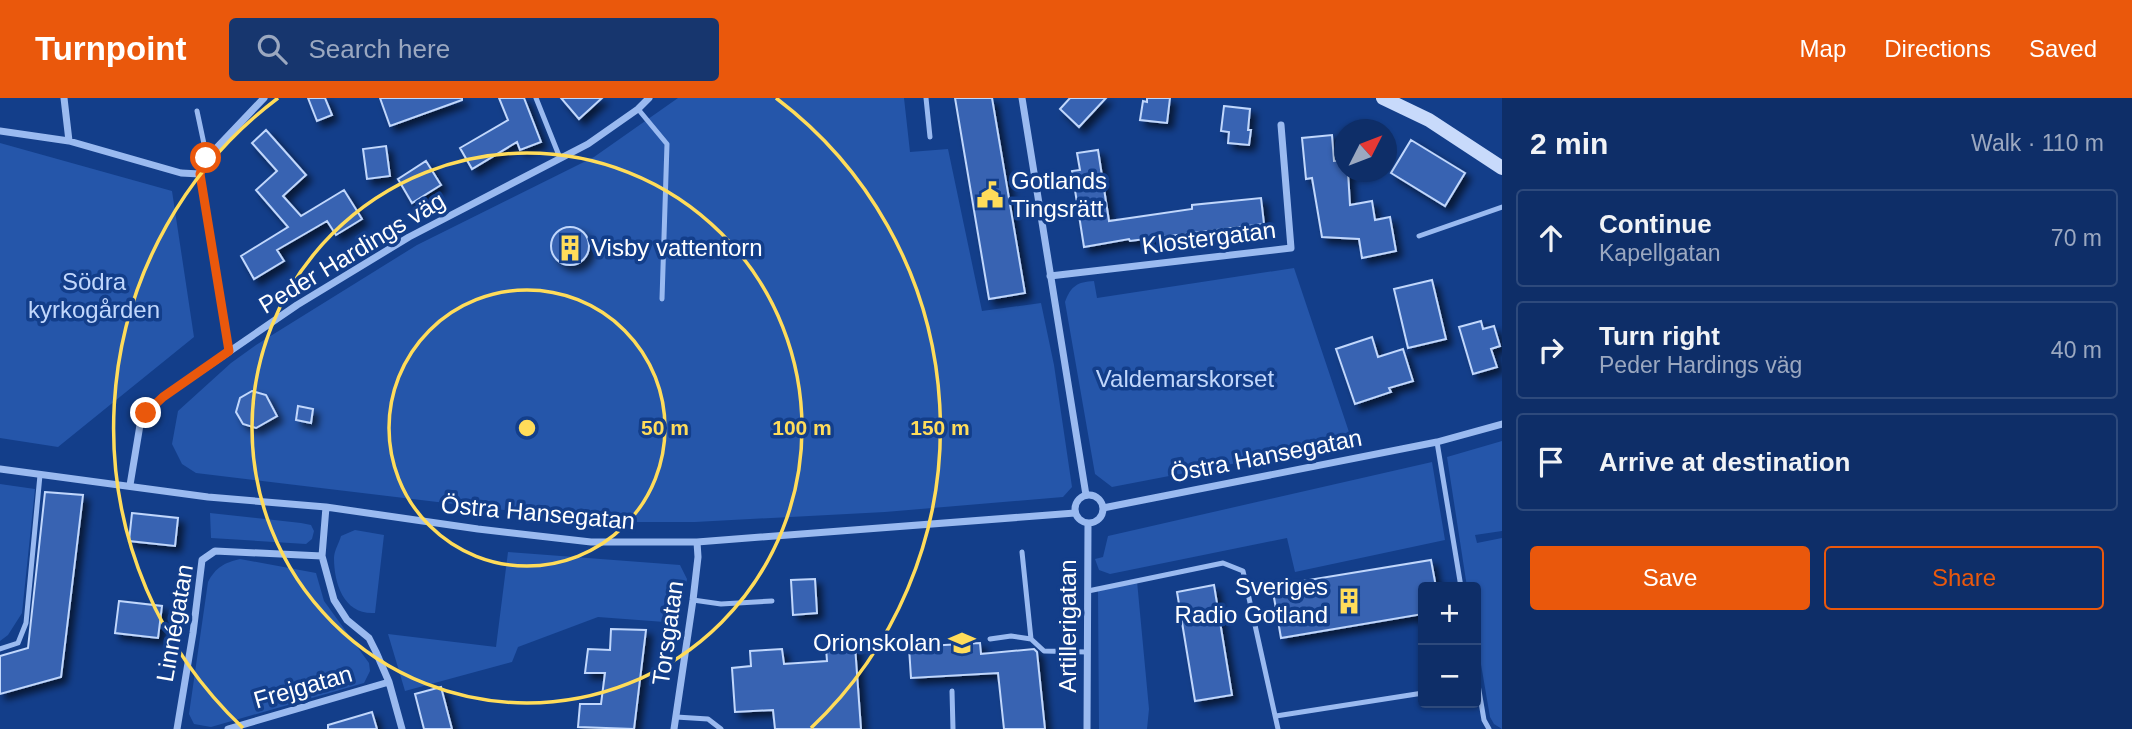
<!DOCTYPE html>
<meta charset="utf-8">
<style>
:root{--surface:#0e2e68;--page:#17366e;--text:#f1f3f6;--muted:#9ba8c0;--line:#2e4a7c;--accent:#ea580c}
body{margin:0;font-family:Arial,sans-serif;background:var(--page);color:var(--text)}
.controls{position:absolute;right:21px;bottom:21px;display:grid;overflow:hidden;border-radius:7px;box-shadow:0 2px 5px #0004}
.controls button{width:63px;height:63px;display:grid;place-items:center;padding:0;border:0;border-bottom:2px solid var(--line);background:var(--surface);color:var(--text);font:35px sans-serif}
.compass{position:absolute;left:1334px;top:21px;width:63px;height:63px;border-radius:50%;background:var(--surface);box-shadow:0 2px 5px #0004;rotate:48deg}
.stop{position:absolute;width:21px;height:21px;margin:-16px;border:5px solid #ea580c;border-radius:50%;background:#fff}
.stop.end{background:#ea580c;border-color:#fff;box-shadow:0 2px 7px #0008}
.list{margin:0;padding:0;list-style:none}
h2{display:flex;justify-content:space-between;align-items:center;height:91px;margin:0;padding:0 28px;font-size:30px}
h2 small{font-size:23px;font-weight:400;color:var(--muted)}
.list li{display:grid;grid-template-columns:46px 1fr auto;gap:21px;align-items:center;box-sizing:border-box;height:98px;margin:0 14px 14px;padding:0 14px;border:2px solid var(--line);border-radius:7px}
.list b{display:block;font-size:26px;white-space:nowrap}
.list p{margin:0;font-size:23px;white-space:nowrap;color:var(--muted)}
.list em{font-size:23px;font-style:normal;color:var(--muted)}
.actions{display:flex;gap:14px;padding:21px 28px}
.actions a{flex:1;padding:16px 0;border:2px solid var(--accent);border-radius:7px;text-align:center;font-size:24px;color:var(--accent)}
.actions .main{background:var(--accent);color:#fff}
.icon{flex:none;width:38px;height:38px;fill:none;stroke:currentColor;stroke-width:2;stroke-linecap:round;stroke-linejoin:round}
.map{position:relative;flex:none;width:1502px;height:631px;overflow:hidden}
header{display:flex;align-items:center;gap:42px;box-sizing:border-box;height:98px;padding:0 35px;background:var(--accent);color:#fff}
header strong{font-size:33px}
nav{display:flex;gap:38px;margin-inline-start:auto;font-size:24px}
.search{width:490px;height:63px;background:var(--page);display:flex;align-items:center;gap:18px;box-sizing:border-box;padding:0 24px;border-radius:7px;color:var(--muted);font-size:26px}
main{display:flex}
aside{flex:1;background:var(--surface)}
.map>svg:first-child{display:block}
</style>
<header>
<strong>Turnpoint</strong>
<div class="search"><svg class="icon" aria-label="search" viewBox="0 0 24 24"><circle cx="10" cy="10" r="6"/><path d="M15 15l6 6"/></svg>Search here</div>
<nav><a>Map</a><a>Directions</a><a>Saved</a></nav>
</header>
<main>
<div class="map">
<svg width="1502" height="631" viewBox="0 0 1502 631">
<defs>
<filter id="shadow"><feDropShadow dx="5.5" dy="5.5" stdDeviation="3.5" flood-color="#0009"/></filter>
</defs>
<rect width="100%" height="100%" fill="#133e8a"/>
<!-- green -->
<path fill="#2556aa" d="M678,0H904L910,54L948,51L982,213L1041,205L1054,267L1072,389L1063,399L885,414L695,424H604L196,375L182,366L172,346L178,313L231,265L256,247L417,147L594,59Z
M0,45L172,93L194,239L58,349L0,340Z
M1294,170L1352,343L1112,389L1095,376L1065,204C1071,188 1077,184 1094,183L1097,200Z
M1502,343V433L1475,437L1477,445L1502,440V631L1494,626L1490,619L1476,537V489H1467L1447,359Z
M1432,364L1445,442L1295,474L1287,440L1110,476L1099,472L1095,461L1103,459L1108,438Z
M0,386L35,391L22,515L8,537L0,543Z
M210,415L301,425L311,427L314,433L312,441L306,446L211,440Z
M355,432L384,437L375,515C344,517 334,486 334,460C334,453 339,445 341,438Z
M508,454L680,467L687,481L678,525L598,519L518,549L512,564L405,593L388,536L496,549Z
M240,461L316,475L324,503L369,565L370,573L364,585L211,629L194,626L189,616L208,484C216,469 224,465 240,461Z
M1137,483L1149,611L1147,631H1099L1098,492Z"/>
<!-- building -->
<path fill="#3764b2" stroke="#c1d7fc" stroke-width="2" filter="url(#shadow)" d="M308,0H325L332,17L317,23Z
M380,0H462V2L390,28Z
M499,0H524L541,44L520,52L517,44L472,71L460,50L508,22Z
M561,0H602L579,21Z
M955,0H992L1025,195L989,201Z
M1070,0H1106L1079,29L1060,11Z
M1147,0H1170L1167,25L1140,22L1143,3L1147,4Z
M1224,8L1250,11L1248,32H1251L1249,47L1228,45L1229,34L1221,33Z
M266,32L306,77L283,98L301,118L344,92L362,121L336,137L327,123L277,152L284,163L254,181L241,158L288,129L256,92L277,73L252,45Z
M1332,37L1334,63L1345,62V74H1348L1350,107L1372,103L1375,122L1390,119L1396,153L1362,160L1359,141L1322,139L1312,80L1306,81L1302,40Z
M1411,42L1465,75L1445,108L1391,75Z
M386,48L390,78L367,81L363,51Z
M1098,52L1109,123L1192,111V107L1261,100L1264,126L1130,143L1129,141L1084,149L1072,73L1080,72L1077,55Z
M426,63L441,87L412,105L398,81Z
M551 148a19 19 0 1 1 38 0a19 19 0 1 1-38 0Z
M1432,182L1446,241L1408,250L1394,191Z
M1481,223L1483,231L1494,228L1500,248L1491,251L1497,269L1473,276L1459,229Z
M1372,239L1378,259L1403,251L1413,283L1389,290L1391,294L1355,306L1336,251Z
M252,293L266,297L277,318L256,330L243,326L236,314L240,300Z
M298,308L313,311L311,325L296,322Z
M45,394L83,397L61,579L0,596V558L28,550Z
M132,415L178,420L175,448L129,443Z
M1431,462L1436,489H1423V516L1281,540L1272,488Z
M815,481L817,515L793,517L791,482Z
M1214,487L1232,597L1195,603L1177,494Z
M119,503L162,508L158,540L115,535Z
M611,531L646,532L634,631L578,629L580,606H601L605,575H585L588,551L610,552Z
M980,545L981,556L1034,551L1037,554L1045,631H1004L998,575L911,580L909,549Z
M855,548L861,631H775L773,612L735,614L732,570L751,568L750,553L782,551L784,566L827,563L826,550Z
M441,589L452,631H424L415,596Z
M372,614L377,631H328V627Z"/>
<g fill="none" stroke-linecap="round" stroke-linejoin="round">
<!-- service -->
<path stroke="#9abaf0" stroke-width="5" d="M536,0L560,60
M926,0L930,39
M638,11L667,46L662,201
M197,13L207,60
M1419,138L1502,109
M1437,344L1461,489
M1022,454L1031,541L1044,553L1087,554
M1088,493L1223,465L1243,473L1278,631
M693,502L721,506L772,503
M990,541L1011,538L1031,541
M0,551L18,545L26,525L40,377
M1476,575L1484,622L1489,631
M952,593L953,631
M1276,618L1423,595
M676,619L708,621L721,631"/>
<!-- minor -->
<path stroke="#9abaf0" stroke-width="7" d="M64,0L69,43
M1022,0L1086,397
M0,33L69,43L181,75L200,76
M200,76L229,253
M200,76L207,60L264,0
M1050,178L1291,150L1281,27
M0,371L208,399L326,409L478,431L591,444H697L1075,415
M130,387L140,327L146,315L163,299L297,207L409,139L588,46L638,11L649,0
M1075 411a14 14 0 1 1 28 0a14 14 0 1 1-28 0Z
M326,409L322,458L334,502L347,522L369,540L376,554L389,584L402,631
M1103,410L1437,344L1502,326
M177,631L193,535L202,462L215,453L322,458
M228,631L389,584
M674,631L693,502L698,459L697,444
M1087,631L1088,425"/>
<!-- secondary -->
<path stroke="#c8dafb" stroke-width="14" d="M1383,0L1429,22L1502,70"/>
</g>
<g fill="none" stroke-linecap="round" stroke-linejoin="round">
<!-- route -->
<path stroke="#ea580c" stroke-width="9" d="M146,315L163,299L229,253L200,76L206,60"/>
</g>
<!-- distance rings -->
<g fill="none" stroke="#ffdc5a" stroke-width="3.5">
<circle cx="527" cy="330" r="138"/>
<circle cx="527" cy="330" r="275"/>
<path d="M243 630A413 413 0 0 1 278 0M776 0A413 413 0 0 1 811 630"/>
</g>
<!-- icons -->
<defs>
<g id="civic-bare" transform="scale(2.1)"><path d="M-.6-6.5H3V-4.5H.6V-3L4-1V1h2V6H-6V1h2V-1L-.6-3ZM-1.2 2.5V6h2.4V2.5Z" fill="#ffdc5a" stroke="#133e8a" stroke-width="2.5" paint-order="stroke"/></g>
<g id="building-bare" transform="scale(2.1)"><path d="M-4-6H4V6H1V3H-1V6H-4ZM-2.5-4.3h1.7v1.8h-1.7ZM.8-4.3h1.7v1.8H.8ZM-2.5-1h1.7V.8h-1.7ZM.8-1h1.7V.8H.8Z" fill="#ffdc5a" stroke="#133e8a" stroke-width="2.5" paint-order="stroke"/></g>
<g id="school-bare" transform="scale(2.1)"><path d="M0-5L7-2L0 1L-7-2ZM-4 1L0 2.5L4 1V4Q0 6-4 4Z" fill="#ffdc5a" stroke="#133e8a" stroke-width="2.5" paint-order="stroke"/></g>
</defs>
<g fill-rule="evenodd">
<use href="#civic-bare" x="990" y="97"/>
<use href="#building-bare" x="570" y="150"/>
<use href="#building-bare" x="1349" y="503"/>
<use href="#school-bare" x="962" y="545"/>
</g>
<g text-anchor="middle" stroke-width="7" stroke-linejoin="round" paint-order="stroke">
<!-- poi labels -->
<g font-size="24" fill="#fff" stroke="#133e8a" text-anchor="start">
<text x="1011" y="91">Gotlands<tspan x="1011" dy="28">Tingsrätt</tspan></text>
<text x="591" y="158">Visby vattentorn</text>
<text x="1328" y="497" text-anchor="end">Sveriges<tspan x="1328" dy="28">Radio Gotland</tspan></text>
<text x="941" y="553" text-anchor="end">Orionskolan</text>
</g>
<!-- street labels -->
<g font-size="24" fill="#fff" stroke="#133e8a">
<text transform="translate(1209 140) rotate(-7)" y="8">Klostergatan</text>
<text transform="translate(352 155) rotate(-31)" y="8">Peder Hardings väg</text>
<text transform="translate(1266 358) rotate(-11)" y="8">Östra Hansegatan</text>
<text transform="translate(538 415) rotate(5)" y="8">Östra Hansegatan</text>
<text transform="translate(175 525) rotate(-80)" y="8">Linnégatan</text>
<text transform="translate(1068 528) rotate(-90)" y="8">Artillerigatan</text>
<text transform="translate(668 535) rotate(-82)" y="8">Torsgatan</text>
<text transform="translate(303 589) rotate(-16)" y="8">Frejgatan</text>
</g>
<!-- park labels -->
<g font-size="24" fill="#c1d7fc" stroke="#133e8a">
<text x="94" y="192">Södra<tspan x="94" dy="28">kyrkogården</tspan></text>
<text x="1185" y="289">Valdemarskorset</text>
</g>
</g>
<circle cx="527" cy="330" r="10" fill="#ffdc5a" stroke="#133e8a" stroke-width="3.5"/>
<g font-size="21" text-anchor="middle" font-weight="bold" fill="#ffdc5a" stroke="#133e8a" stroke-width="7" stroke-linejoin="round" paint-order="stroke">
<text x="665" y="337">50 m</text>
<text x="802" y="337">100 m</text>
<text x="940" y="337">150 m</text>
</g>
</svg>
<div class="controls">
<button>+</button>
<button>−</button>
</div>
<svg class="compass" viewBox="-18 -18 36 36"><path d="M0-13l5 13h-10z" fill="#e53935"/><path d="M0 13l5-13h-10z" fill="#9ba8c0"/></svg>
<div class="stop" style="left:206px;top:60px"></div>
<div class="stop end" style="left:146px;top:315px"></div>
</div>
<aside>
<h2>2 min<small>Walk · 110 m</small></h2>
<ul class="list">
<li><svg class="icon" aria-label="ahead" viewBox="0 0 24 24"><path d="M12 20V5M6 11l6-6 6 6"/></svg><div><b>Continue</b><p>Kapellgatan</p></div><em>70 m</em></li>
<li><svg class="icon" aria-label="right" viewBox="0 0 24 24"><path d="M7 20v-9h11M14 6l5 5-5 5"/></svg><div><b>Turn right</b><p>Peder Hardings väg</p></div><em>40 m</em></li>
<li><svg class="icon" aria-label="arrive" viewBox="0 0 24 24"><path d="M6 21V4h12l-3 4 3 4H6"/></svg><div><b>Arrive at destination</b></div></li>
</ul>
<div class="actions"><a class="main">Save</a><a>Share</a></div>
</aside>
</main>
